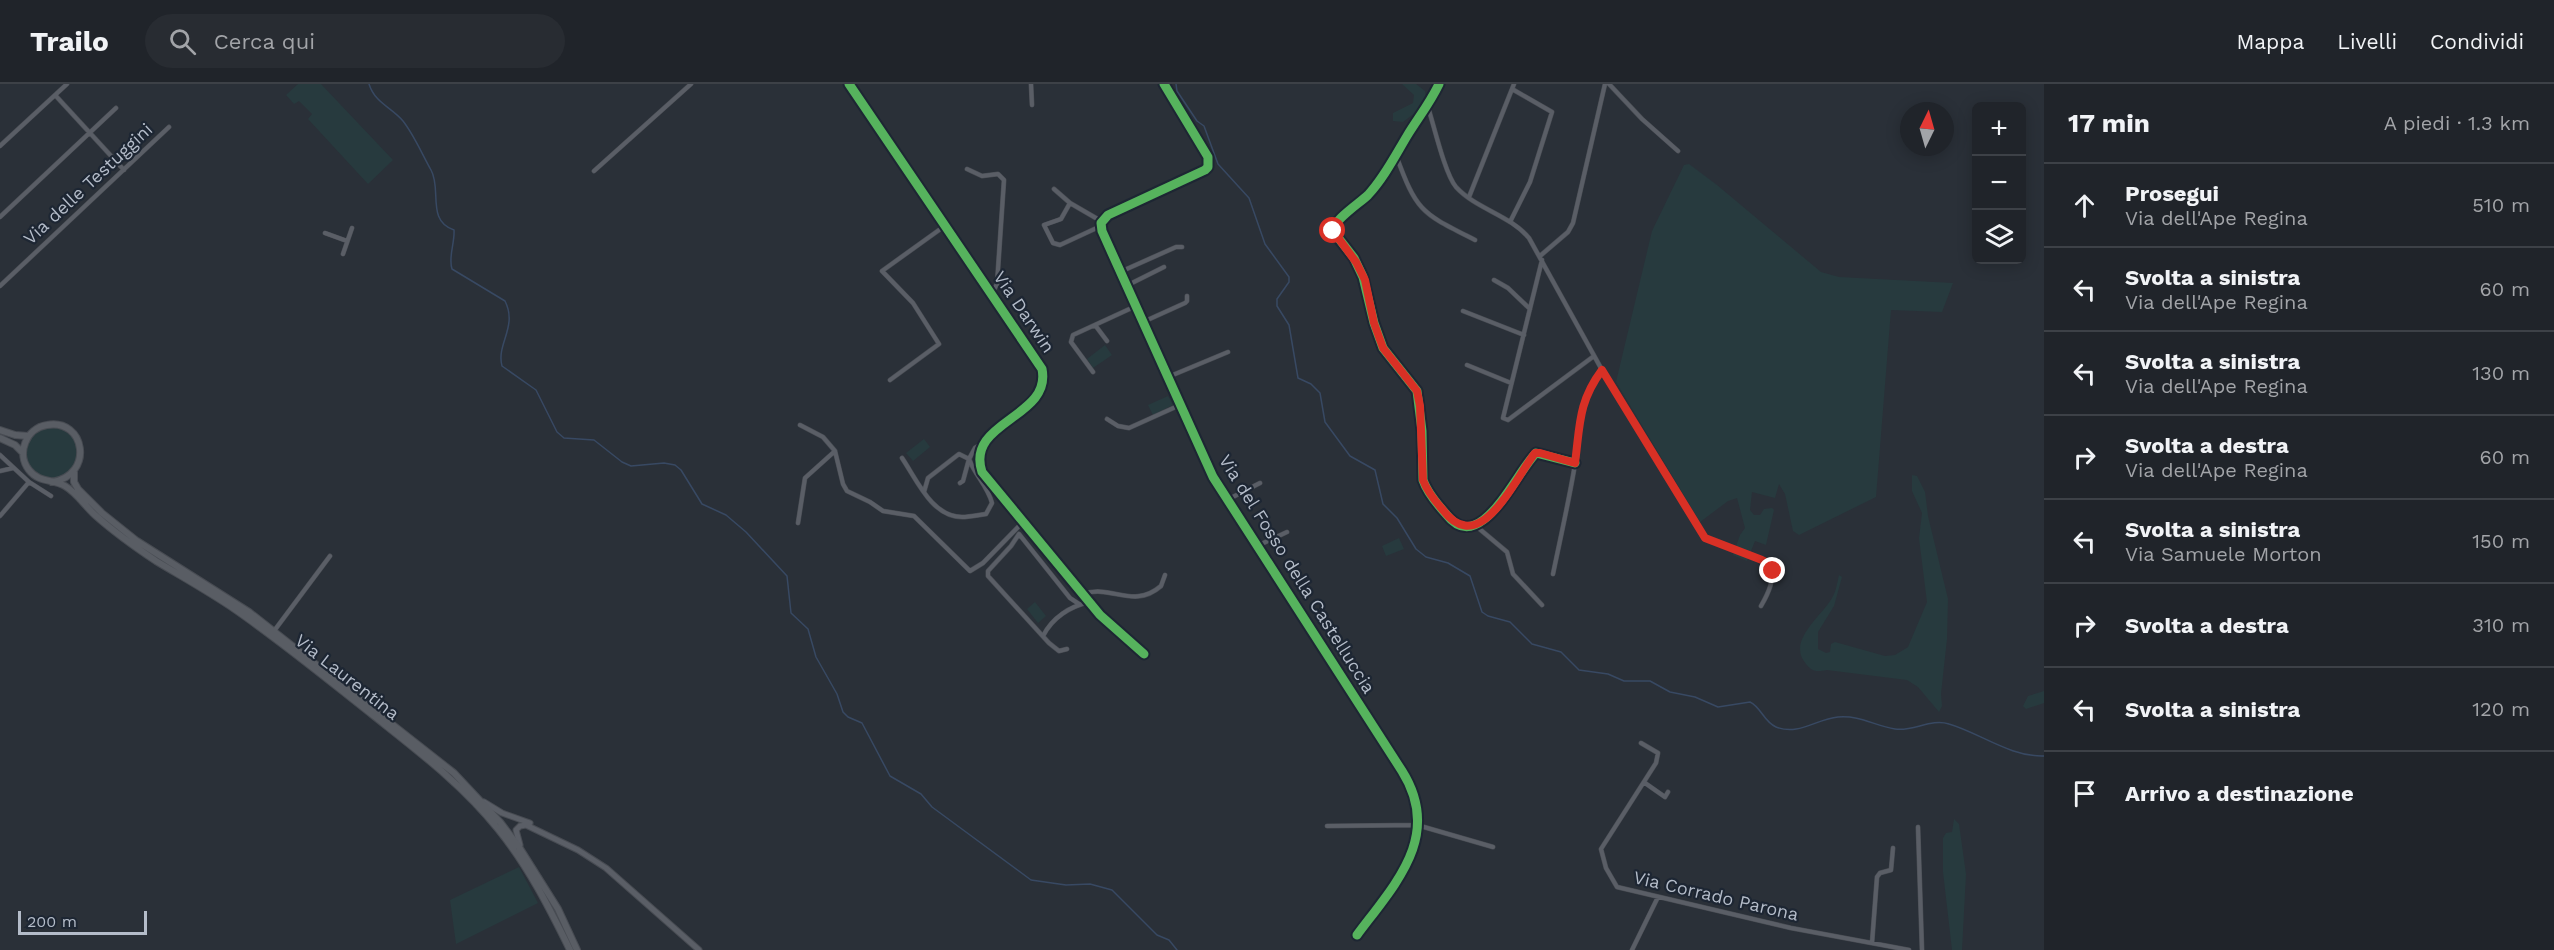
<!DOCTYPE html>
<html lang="it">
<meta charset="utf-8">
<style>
:root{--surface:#20242a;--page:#282c32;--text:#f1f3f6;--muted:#a2a4a8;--line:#3d4147}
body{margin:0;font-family:"Work Sans",sans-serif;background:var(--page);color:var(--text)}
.controls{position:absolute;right:18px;top:18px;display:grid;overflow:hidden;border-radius:9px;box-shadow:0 3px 15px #0003}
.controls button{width:54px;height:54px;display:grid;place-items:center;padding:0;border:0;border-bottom:2px solid var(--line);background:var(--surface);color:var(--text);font:30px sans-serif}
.compass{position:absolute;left:1900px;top:18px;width:54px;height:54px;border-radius:50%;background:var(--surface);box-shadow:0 3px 15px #0003;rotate:5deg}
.scale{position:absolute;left:18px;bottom:15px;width:129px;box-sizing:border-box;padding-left:6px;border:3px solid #b4bcc9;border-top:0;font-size:16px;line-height:21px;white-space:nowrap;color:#b4bcc9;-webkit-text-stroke:4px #1d2633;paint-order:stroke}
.stop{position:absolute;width:18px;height:18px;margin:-14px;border:4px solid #d93025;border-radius:50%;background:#fff}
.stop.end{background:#d93025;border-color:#fff;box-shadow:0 2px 6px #0008}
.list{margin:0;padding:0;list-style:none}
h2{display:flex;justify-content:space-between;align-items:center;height:78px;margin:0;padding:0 24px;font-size:26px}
h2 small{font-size:20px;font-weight:400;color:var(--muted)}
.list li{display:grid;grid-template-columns:39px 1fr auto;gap:18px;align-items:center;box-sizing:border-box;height:84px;padding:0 24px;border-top:2px solid var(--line)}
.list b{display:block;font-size:22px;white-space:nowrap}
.list p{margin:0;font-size:20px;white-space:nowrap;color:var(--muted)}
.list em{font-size:20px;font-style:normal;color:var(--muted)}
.icon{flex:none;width:33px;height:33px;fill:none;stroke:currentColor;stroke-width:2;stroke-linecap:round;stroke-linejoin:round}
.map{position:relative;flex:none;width:2044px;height:866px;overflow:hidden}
header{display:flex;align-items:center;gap:36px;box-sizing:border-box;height:84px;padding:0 30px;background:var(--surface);border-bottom:2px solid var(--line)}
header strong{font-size:28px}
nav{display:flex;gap:33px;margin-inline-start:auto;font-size:21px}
.search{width:420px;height:54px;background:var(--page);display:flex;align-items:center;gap:15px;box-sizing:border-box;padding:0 21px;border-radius:33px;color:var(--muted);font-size:22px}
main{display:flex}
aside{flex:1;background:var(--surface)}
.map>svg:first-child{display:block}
</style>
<header>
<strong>Trailo</strong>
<div class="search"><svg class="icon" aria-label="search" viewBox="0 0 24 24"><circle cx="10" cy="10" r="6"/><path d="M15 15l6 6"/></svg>Cerca qui</div>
<nav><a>Mappa</a><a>Livelli</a><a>Condividi</a></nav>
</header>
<main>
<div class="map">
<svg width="2044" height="866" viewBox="0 0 2044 866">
<rect width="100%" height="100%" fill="#2a3038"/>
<!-- green -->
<path fill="#273a3e" d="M298,0H321L393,76L368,100L308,35L312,30L299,17L294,20L286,11Z
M1402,0H1416L1425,7L1426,13L1416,28L1403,38L1393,37V29L1413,19L1414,11Z
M1689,80L1717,101L1821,188L1839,193L1953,199L1942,228L1891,226L1876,413L1799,451L1793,447L1785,410L1779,400L1775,414L1752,408L1750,426L1754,431H1760L1764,425L1772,424L1774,426L1766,461L1755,457L1747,477L1733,471L1740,451L1745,444L1737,414L1728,417L1700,438L1616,298L1652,147L1684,81Z
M1105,261L1112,271L1093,284L1087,275Z
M1168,312L1173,321L1153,331L1148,321Z
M26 369a26 26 0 1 1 52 0a26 26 0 1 1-52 0Z
M924,355L930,363L913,377L906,369Z
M1912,391L1917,392L1925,408L1928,432L1948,515L1947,555L1941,610L1942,622L1939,628L1918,603L1907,596L1827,586C1817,588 1812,588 1806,580C1786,557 1822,532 1832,514C1836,508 1837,499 1839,491L1842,493L1834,522L1818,548V565L1826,569L1830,568L1831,560L1835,558L1885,572L1895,571L1908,563L1927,518L1919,454L1922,429L1912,407Z
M1399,454L1404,465L1386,472L1382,462Z
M1035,518L1046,532L1038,539L1027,525Z
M2044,607V619L2026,625L2023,622L2028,612Z
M1954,735L1959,740L1966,790L1962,866H1952L1943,788V754L1946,749L1952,748Z
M519,783L538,819L456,860L450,816Z"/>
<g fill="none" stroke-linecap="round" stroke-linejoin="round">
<!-- stream -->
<path stroke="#384963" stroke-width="1.5" d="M369,0C375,19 391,23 403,37C414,51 422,70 431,86C442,105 426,137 454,146C455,159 448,173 452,185L505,217C518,243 496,260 502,282L536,306L557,348L564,354L594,356L622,378L631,382L664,379L675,381L681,386L702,420L726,431L746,448L787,492L791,529L808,545L816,573L837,610L843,628L848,633L862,639L890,692L921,710L932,723L1031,796L1066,801L1090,800L1112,806L1157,851L1169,856L1177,866
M1176,0L1177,7L1197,37L1204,42L1218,80L1249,114L1265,160L1289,193V198L1277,215V222L1289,241L1298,294L1311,300L1320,309L1325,338L1350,372L1375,386L1383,420L1397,434L1416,465L1426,473L1448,479L1470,492L1482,528L1488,532L1510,538L1532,560L1561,568L1579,586L1608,590L1624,597H1650L1670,608L1695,613L1718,623L1750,618C1761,623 1764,638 1776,643C1799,652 1816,635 1838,633C1860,631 1875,642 1895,645C1913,648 1931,634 1949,640C1980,649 2010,673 2044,672"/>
<!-- minor casing -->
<g stroke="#484c53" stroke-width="5">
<path id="minor" d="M849,0L1042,285C1052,334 965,337 982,388L1100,531L1144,570
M1031,0L1032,21
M1164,0L1208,73V83L1205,86L1108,131L1101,139L1102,147L1213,393L1402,687C1443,752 1395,800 1357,851
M1439,0C1430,19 1418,34 1407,52C1395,72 1384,94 1368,111C1360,119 1333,136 1333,147L1354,174L1363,193L1374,239L1383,264L1417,307L1422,347L1423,396C1427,408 1437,420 1446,430C1480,474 1515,390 1536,369L1575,379
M1609,0L1642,35L1678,67
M55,11L124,86
M1428,23C1434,42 1445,90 1456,103C1476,125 1510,131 1529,154L1602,286L1705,454L1770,480C1776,494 1768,510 1761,522
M0,62L67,0
M1396,71C1417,129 1422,129 1475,156
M967,85L982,92L998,90L1004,96L997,200L992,209
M594,87L691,0
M1054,105L1070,119L1101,137
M1469,113L1514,0
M1070,119L1061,135L1044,141L1053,159L1060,161L1101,142
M0,133L116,24
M1510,138L1530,98L1552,28L1512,5
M325,149L347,157
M343,170L352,144
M1540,172L1568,148L1573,139L1605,0
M1542,176L1503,334L1508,336L1594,272
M1120,188L1176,163H1182
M1494,196L1508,204L1530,225
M0,202L169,43
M1126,202L1164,183
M1463,227L1524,251
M1143,238L1185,219L1187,217V212
M1095,241L1107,257
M1467,281L1511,299
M1093,288L1071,258L1073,251L1136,222
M1168,293L1228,268
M890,296L939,260L913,219L882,187L946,141
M1107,335L1118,342L1129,344L1180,321
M800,341L823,353L835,367L843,400L847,407L870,418L883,427L914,432L970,487L983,479L1023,438
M0,371L29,398L51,412
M902,374C917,396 932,433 962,433C970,433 978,431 986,430L992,419C988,403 975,391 969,375L975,364L980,361
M0,387L13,384
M924,408L928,394L959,370L969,375L963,397L960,399
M1227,416L1260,399
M0,432L29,398
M798,439L805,394L835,367
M1476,442L1507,468L1513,490L1542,521
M1257,462L1287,448
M1553,490C1560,456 1568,421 1574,386C1580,347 1576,320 1602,286
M1083,510C1112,500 1133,526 1161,502L1165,491
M274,547L330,472
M1043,552C1052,534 1070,522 1090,518
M1067,565L1059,567L1049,559L988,492V487L1011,462L1019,450L1070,514L1079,520
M1641,659L1658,669L1656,679L1601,765L1606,784L1617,803L1791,844L1909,866
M1645,699L1665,713L1668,708
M1327,742L1417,741L1493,763
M1918,743L1922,866
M1872,859L1877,793L1880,789L1891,786L1893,764
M1632,866L1658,813"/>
</g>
<!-- tertiary casing -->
<g stroke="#484c53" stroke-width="7">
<path id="tertiary" d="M484,718L502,729L530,739
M520,761L516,746L520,742L526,741L578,766L606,784L699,866"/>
</g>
<!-- secondary casing -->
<g stroke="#484c53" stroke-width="8">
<path id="secondary" d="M0,346L15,351L28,352
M0,354L15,361L23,369
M74,388V398L78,405L102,429L137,457L249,528L454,689L500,738L519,763L558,825L577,866
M52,398C95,391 85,334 47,341C26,344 16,370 29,386C39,399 53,395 65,402C77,409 85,422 95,431C114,448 135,463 156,477C181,492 206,506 230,522C280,556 327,595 374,632C418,667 463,701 498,745C528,782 549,823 570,866"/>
</g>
<!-- minor -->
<use href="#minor" stroke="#5a5e66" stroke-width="4"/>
<!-- tertiary -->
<use href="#tertiary" stroke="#5a5e66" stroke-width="5"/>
<!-- secondary -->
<use href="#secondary" stroke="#595d64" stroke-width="6"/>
<!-- cycleway casing -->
<g stroke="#1d2633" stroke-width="13">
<path id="cycleway" d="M849,0L1042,285C1052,334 965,337 982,388L1100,531L1144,570
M1164,0L1208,73V83L1205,86L1108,131L1101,139L1102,147L1213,393L1402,687C1443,752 1395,800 1357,851
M1439,0C1430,19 1418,34 1407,52C1395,72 1384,94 1368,111C1360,119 1333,136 1333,147L1354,174L1363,193L1374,239L1383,264L1417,307L1422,347L1423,396C1427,408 1437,420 1446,430C1480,474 1515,390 1536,369L1575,379"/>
</g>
<!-- cycleway -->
<use href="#cycleway" stroke="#56b35d" stroke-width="9"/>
</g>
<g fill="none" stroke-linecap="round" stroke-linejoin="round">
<!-- route -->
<path stroke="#d93025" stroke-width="8" d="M1333,147L1356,178L1365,196L1374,239L1383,264L1417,307L1420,322L1423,396C1427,407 1435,417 1443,426C1480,475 1514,396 1535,369H1540L1575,379C1580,342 1578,318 1602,286L1705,454L1762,476L1770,480L1773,487"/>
</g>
<g text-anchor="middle" stroke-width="4.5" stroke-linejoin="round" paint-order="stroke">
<!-- street labels -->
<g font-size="18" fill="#b4bcc9" stroke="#1d2633">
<text transform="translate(88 100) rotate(-43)" y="6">Via delle Testuggini</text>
<text transform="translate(1024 228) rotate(56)" y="6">Via Darwin</text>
<text transform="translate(1297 490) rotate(58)" y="6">Via del Fosso della Castelluccia</text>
<text transform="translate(347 593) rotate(38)" y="6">Via Laurentina</text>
<text transform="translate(1716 812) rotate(13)" y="6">Via Corrado Parona</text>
</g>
</g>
</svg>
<div class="controls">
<button>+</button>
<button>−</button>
<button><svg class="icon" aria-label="layers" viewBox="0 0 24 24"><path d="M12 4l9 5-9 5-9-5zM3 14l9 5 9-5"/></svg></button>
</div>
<svg class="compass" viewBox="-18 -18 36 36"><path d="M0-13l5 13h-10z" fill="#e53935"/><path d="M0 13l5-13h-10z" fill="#a2a4a8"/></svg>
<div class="scale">200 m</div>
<div class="stop" style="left:1333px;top:147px"></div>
<div class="stop end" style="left:1773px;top:487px"></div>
</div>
<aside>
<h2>17 min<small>A piedi · 1.3 km</small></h2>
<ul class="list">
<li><svg class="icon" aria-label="ahead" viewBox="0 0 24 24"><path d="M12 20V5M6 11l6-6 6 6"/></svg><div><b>Prosegui</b><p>Via dell'Ape Regina</p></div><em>510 m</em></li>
<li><svg class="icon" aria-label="left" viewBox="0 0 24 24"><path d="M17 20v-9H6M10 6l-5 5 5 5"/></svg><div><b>Svolta a sinistra</b><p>Via dell'Ape Regina</p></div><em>60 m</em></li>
<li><svg class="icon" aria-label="left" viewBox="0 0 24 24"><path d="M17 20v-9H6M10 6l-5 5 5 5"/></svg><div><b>Svolta a sinistra</b><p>Via dell'Ape Regina</p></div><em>130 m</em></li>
<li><svg class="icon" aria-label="right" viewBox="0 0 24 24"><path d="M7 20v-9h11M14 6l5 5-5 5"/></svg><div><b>Svolta a destra</b><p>Via dell'Ape Regina</p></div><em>60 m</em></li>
<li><svg class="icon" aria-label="left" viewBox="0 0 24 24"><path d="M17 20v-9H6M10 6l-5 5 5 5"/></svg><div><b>Svolta a sinistra</b><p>Via Samuele Morton</p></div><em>150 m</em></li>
<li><svg class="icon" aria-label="right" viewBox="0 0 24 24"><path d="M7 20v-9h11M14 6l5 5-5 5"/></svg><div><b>Svolta a destra</b></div><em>310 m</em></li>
<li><svg class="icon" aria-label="left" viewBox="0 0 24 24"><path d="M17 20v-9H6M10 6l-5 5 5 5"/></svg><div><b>Svolta a sinistra</b></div><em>120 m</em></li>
<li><svg class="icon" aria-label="arrive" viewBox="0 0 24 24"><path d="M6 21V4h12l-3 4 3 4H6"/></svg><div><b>Arrivo a destinazione</b></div></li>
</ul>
</aside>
</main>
